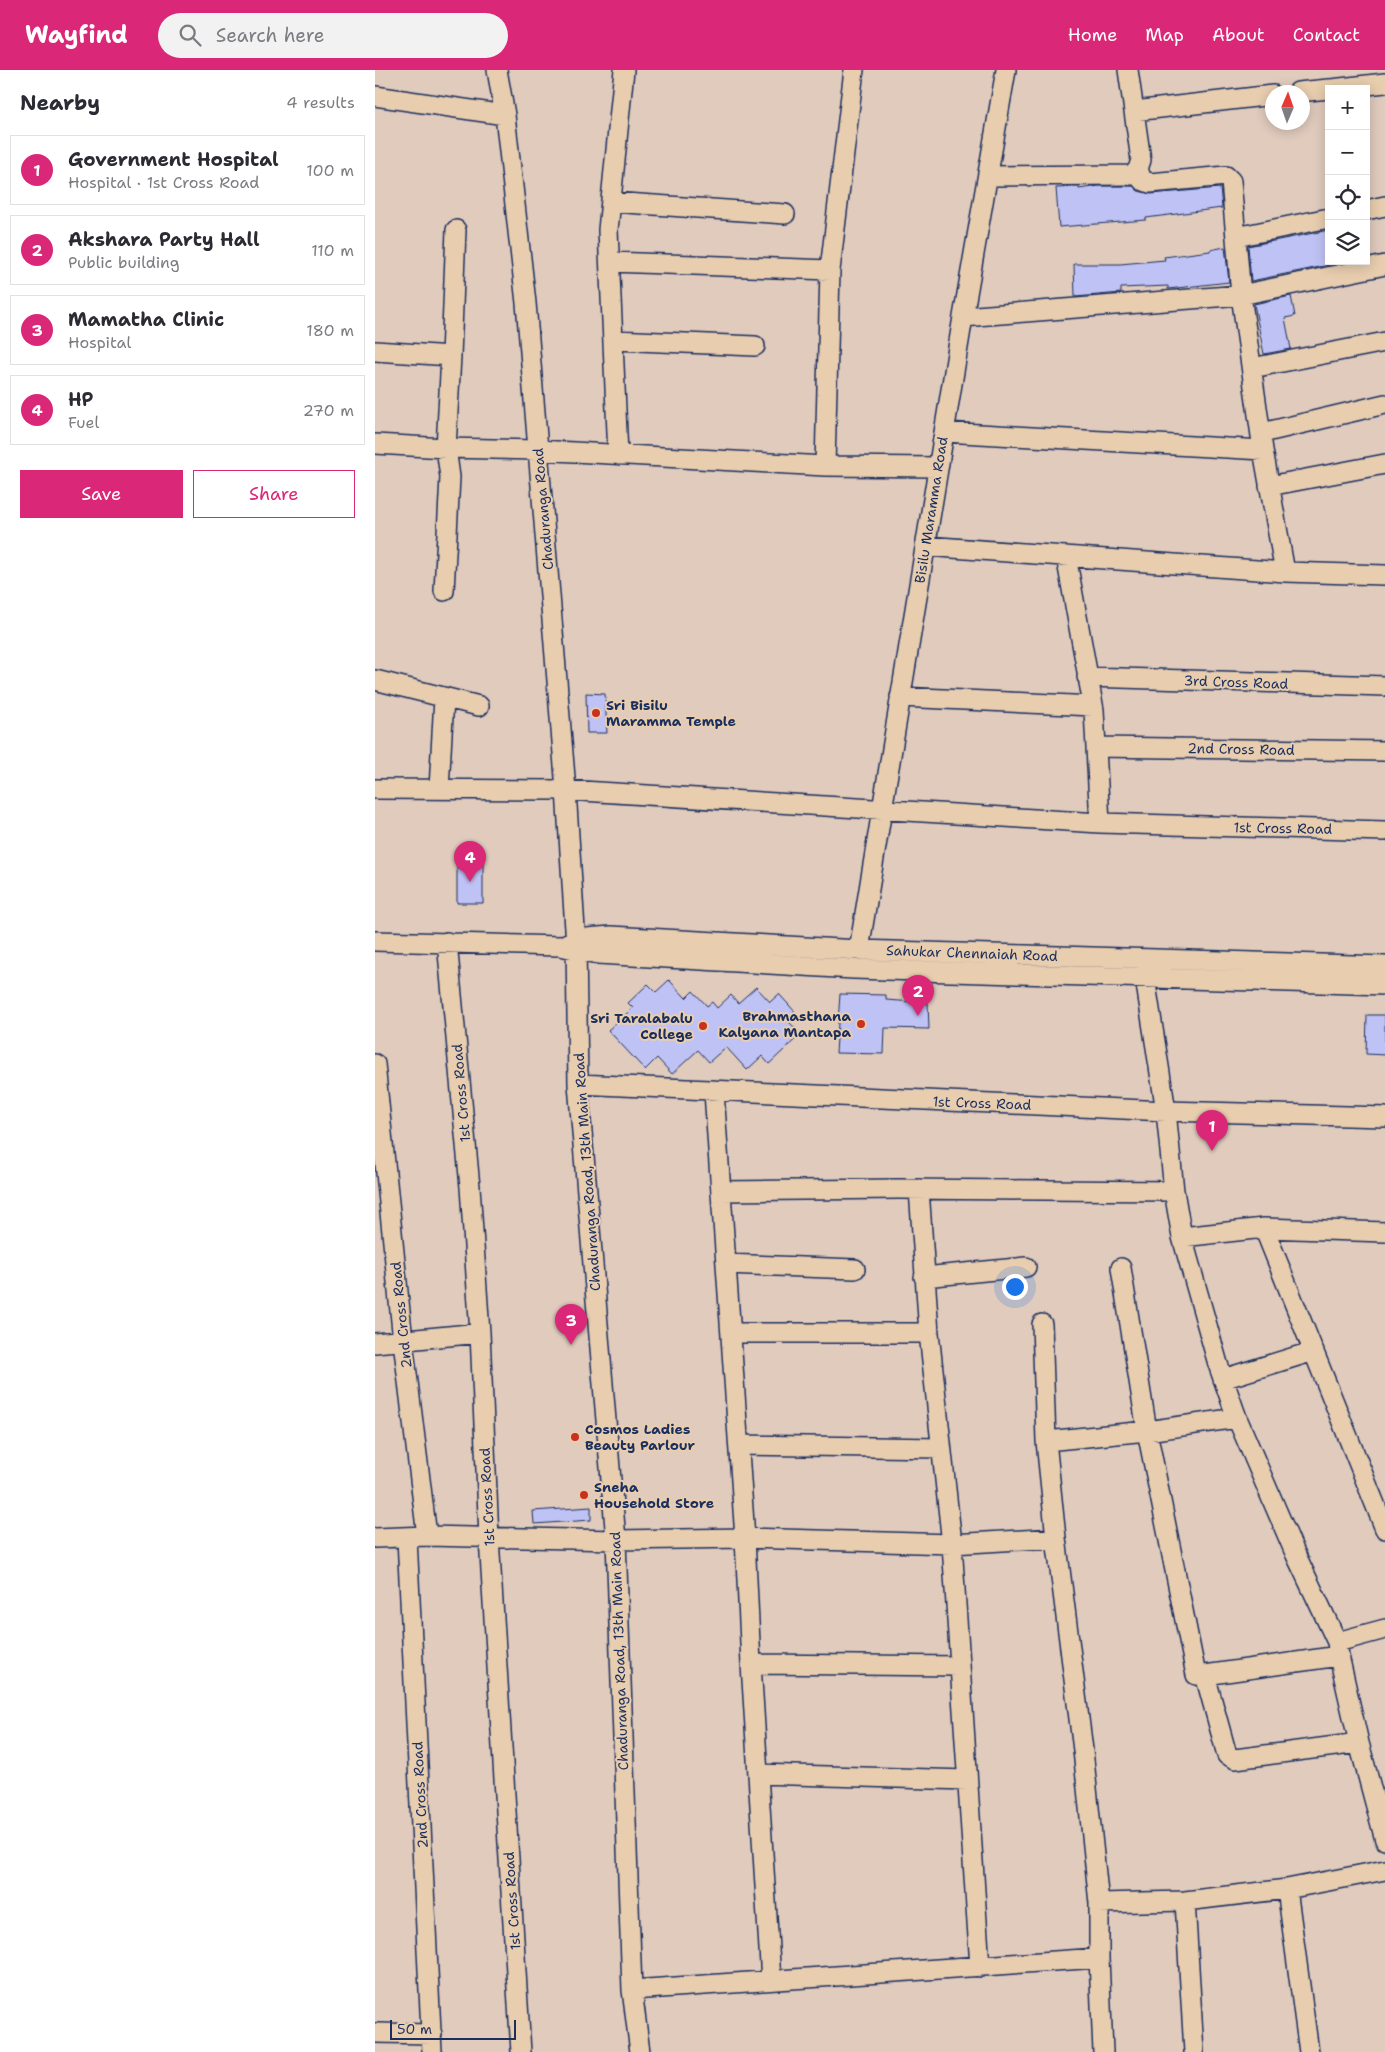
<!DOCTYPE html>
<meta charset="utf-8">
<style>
:root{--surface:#fff;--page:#f2f2f3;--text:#2b2b33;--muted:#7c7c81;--line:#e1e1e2;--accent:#db2777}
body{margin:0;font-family:"Shantell Sans",sans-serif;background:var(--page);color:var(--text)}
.controls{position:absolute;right:15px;top:15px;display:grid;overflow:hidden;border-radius:0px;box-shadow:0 2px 12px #0003}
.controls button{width:45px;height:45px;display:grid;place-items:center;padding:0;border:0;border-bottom:1px solid var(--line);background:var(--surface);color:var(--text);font:25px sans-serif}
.compass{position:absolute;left:890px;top:15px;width:45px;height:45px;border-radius:50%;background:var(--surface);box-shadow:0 2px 12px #0003;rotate:2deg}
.scale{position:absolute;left:15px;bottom:12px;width:126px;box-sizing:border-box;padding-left:5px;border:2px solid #1b2f5e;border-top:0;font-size:14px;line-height:18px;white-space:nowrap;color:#1b2f5e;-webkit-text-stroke:4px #e8cdaf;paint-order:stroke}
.you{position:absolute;left:639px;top:1216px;width:18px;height:18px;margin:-12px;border:4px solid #fff;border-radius:50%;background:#1a73e8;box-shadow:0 0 0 8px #1a73e833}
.badge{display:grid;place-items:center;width:32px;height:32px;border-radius:50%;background:var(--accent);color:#fff;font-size:16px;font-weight:700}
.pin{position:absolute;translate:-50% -41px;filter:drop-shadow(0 1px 2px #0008)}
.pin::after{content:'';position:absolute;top:26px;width:18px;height:15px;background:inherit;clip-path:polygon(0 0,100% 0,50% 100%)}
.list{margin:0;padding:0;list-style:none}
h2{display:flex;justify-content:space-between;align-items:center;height:65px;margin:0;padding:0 20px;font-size:21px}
h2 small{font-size:16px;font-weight:400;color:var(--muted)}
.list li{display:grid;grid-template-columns:32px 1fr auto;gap:15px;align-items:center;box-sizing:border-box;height:70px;margin:0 10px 10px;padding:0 10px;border:1px solid var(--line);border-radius:0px}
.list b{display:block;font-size:19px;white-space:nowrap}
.list p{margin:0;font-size:16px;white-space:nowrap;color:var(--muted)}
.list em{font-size:16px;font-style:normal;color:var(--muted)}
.actions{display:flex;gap:10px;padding:15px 20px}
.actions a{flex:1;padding:11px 0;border:1px solid var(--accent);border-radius:0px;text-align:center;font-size:18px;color:var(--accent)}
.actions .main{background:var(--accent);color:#fff}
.icon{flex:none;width:28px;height:28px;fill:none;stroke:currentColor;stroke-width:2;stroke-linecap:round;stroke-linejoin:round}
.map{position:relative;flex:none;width:1010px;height:1982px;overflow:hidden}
header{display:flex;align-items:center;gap:30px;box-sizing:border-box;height:70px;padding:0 25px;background:var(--accent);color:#fff}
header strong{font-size:24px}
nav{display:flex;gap:28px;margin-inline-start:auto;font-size:18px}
.search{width:350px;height:45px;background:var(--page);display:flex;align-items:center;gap:12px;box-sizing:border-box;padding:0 18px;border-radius:28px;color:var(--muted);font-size:19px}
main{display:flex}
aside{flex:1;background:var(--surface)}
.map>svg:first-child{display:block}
</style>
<header>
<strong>Wayfind</strong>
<div class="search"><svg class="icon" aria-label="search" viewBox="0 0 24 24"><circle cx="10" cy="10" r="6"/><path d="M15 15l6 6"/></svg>Search here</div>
<nav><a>Home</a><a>Map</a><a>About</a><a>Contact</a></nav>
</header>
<main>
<aside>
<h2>Nearby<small>4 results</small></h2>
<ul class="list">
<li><span class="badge">1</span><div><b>Government Hospital</b><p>Hospital · 1st Cross Road</p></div><em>100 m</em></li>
<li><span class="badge">2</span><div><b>Akshara Party Hall</b><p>Public building</p></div><em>110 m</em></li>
<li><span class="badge">3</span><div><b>Mamatha Clinic</b><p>Hospital</p></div><em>180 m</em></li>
<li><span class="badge">4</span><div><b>HP</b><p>Fuel</p></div><em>270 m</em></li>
</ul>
<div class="actions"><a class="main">Save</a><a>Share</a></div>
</aside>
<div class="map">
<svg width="1010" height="1982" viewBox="0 0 1010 1982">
<rect width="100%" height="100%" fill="#e0cbbd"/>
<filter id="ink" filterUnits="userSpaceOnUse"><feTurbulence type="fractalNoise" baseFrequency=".02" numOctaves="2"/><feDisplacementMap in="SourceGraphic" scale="10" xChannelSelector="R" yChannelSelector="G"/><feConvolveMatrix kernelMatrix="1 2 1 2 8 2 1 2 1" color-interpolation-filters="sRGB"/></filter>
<g filter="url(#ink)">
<!-- building -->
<path fill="#bfc2f4" stroke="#1b2f5e" d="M724,116H758L763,121L776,124L845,118L847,138L771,148V150L684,157L681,118L704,117V119Z
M954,160V195L876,211L873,176Z
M850,177L854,212L793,219V216L746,218V223L700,227L699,194H745L790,190L789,187L835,181V180Z
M916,226L920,246L910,248L916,279L889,284L879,234Z
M211,623L230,624L232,663H212Z
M82,791H108V833H82Z
M294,910L311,928L318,921L332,936L337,932L342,938L356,925L363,933L381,917L395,932L404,924L422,944L414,952L426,964L394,994L387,986L372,1000L351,977L334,992L323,980L297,1004L282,988L270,1000L233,960L258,938L253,933L273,914L281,922Z
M465,924L511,925V930L553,933L554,959L510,958L509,984L461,983Z
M992,945H1010V985L991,984Z
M216,1437V1450L159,1454L158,1441Z"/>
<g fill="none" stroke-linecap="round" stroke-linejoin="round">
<!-- minor casing -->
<g stroke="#1b2f5e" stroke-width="22">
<path id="minor" d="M122,0L130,45L151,233L191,720L201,875L203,1014L241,1470L257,1920L265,1982
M956,19L1010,13
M923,22L954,19
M0,26L130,45
M759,41L898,25
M763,99L767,110L775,113L851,106L856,111L866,225L888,380
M613,106L758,105L763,99L766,90L753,0
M236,132L410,144
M991,140L1010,136
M861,167L954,148
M236,192L455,200
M588,247L866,225L1010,195
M239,270L380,276
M0,281L76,286L71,378L163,380L450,396L563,397
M76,286L81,160
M877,298L1010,272
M569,362L888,380L910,502
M887,363L1010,334
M0,374L71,378L75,407L69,521
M243,385L233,160L249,0
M450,396L455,200L479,0
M894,416L1010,394
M550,476L910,502L1010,505
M691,486L719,640L725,753
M712,607L1010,616
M0,610L104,636
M525,627L718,636
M722,677L1010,681
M0,719L191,720L725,753L1010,761
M64,719L69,628
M0,871L185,876L223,884L479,899L1010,915
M72,872L95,1117L105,1263L114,1468L146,1982
M191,874L200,869L236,866L484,880L1010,896
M484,880L588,247L631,0
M767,889L791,1041L799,1121L807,1167L843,1294L862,1348L920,1483L962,1572L964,1586L984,1673L1010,1770
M0,994L28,1271L52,1466
M203,1014L791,1041L1010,1047
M339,1022L370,1468L376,1594L396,1910
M544,1119L554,1263L577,1474L605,1897
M346,1121L523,1119L799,1121
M889,1158L1010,1459
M807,1167L889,1158L1010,1162
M351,1194L480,1199
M746,1198L772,1361L821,1605H830L964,1586
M549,1207L651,1197
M667,1254L671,1371L681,1468L708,1680L724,1833V1888L728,1982
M356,1263H554
M0,1273L105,1263
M848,1309L939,1281
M671,1371L772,1361L862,1348
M364,1375L565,1378
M0,1468L52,1466L241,1470L370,1468L577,1474L681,1468
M32,1468L57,1982
M962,1572L1010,1559
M376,1594L585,1596
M830,1605L852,1685L860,1689L984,1673
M383,1704L592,1710
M912,1819L934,1982
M810,1831L819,1982
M724,1833L810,1831L912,1819L1010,1800
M257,1920L724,1888
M0,1963L57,1964"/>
</g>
<!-- minor -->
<use href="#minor" stroke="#e8cdaf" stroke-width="19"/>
</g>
</g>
<!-- markers -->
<g fill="#c8321e" stroke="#e8cdaf" stroke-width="2">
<circle cx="221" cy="643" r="5"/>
<circle cx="486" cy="954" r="5"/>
<circle cx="328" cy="956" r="5"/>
<circle cx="200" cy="1367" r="5"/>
<circle cx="209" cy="1425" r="5"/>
</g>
<g text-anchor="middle" stroke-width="4" stroke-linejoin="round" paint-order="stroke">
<!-- street labels -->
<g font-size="14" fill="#1b2f5e" stroke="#e8cdaf">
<text transform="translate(168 439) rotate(-95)" y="5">Chaduranga Road</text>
<text transform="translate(556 440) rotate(-81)" y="5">Bisilu Maramma Road</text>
<text transform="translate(861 612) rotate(2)" y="5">3rd Cross Road</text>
<text transform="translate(866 679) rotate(1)" y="5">2nd Cross Road</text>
<text transform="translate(908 758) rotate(1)" y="5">1st Cross Road</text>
<text transform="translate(597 883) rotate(2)" y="5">Sahukar Chennaiah Road</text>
<text transform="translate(86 1023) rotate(-95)" y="5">1st Cross Road</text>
<text transform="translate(607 1033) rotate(2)" y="5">1st Cross Road</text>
<text transform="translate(212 1102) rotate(-94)" y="5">Chaduranga Road, 13th Main Road</text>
<text transform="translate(26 1245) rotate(-96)" y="5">2nd Cross Road</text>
<text transform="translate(112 1427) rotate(-93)" y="5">1st Cross Road</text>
<text transform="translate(244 1581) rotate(-92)" y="5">Chaduranga Road, 13th Main Road</text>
<text transform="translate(45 1725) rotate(-93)" y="5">2nd Cross Road</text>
<text transform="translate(137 1831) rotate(-94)" y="5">1st Cross Road</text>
</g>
<!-- poi labels -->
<g font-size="14" font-weight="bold" fill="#1b2f5e" stroke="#e8cdaf" text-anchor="start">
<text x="231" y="640">Sri Bisilu<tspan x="231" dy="16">Maramma Temple</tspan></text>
<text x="476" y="951" text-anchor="end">Brahmasthana<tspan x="476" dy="16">Kalyana Mantapa</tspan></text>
<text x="318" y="953" text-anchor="end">Sri Taralabalu<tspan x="318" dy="16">College</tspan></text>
<text x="210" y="1364">Cosmos Ladies<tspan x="210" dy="16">Beauty Parlour</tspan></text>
<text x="219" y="1422">Sneha<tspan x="219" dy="16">Household Store</tspan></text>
</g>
</g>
</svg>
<div class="controls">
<button>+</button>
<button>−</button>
<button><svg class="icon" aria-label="locate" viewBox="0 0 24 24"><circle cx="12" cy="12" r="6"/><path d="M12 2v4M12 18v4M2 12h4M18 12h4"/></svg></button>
<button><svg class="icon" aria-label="layers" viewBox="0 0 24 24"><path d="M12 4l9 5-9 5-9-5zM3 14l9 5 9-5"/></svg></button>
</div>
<svg class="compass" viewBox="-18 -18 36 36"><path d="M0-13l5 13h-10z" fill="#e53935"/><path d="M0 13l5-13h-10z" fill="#7c7c81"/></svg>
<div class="scale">50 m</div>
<div class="you"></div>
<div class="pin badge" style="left:837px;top:1081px">1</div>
<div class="pin badge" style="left:543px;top:946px">2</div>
<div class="pin badge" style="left:196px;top:1275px">3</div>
<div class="pin badge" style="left:95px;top:812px">4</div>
</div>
</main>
